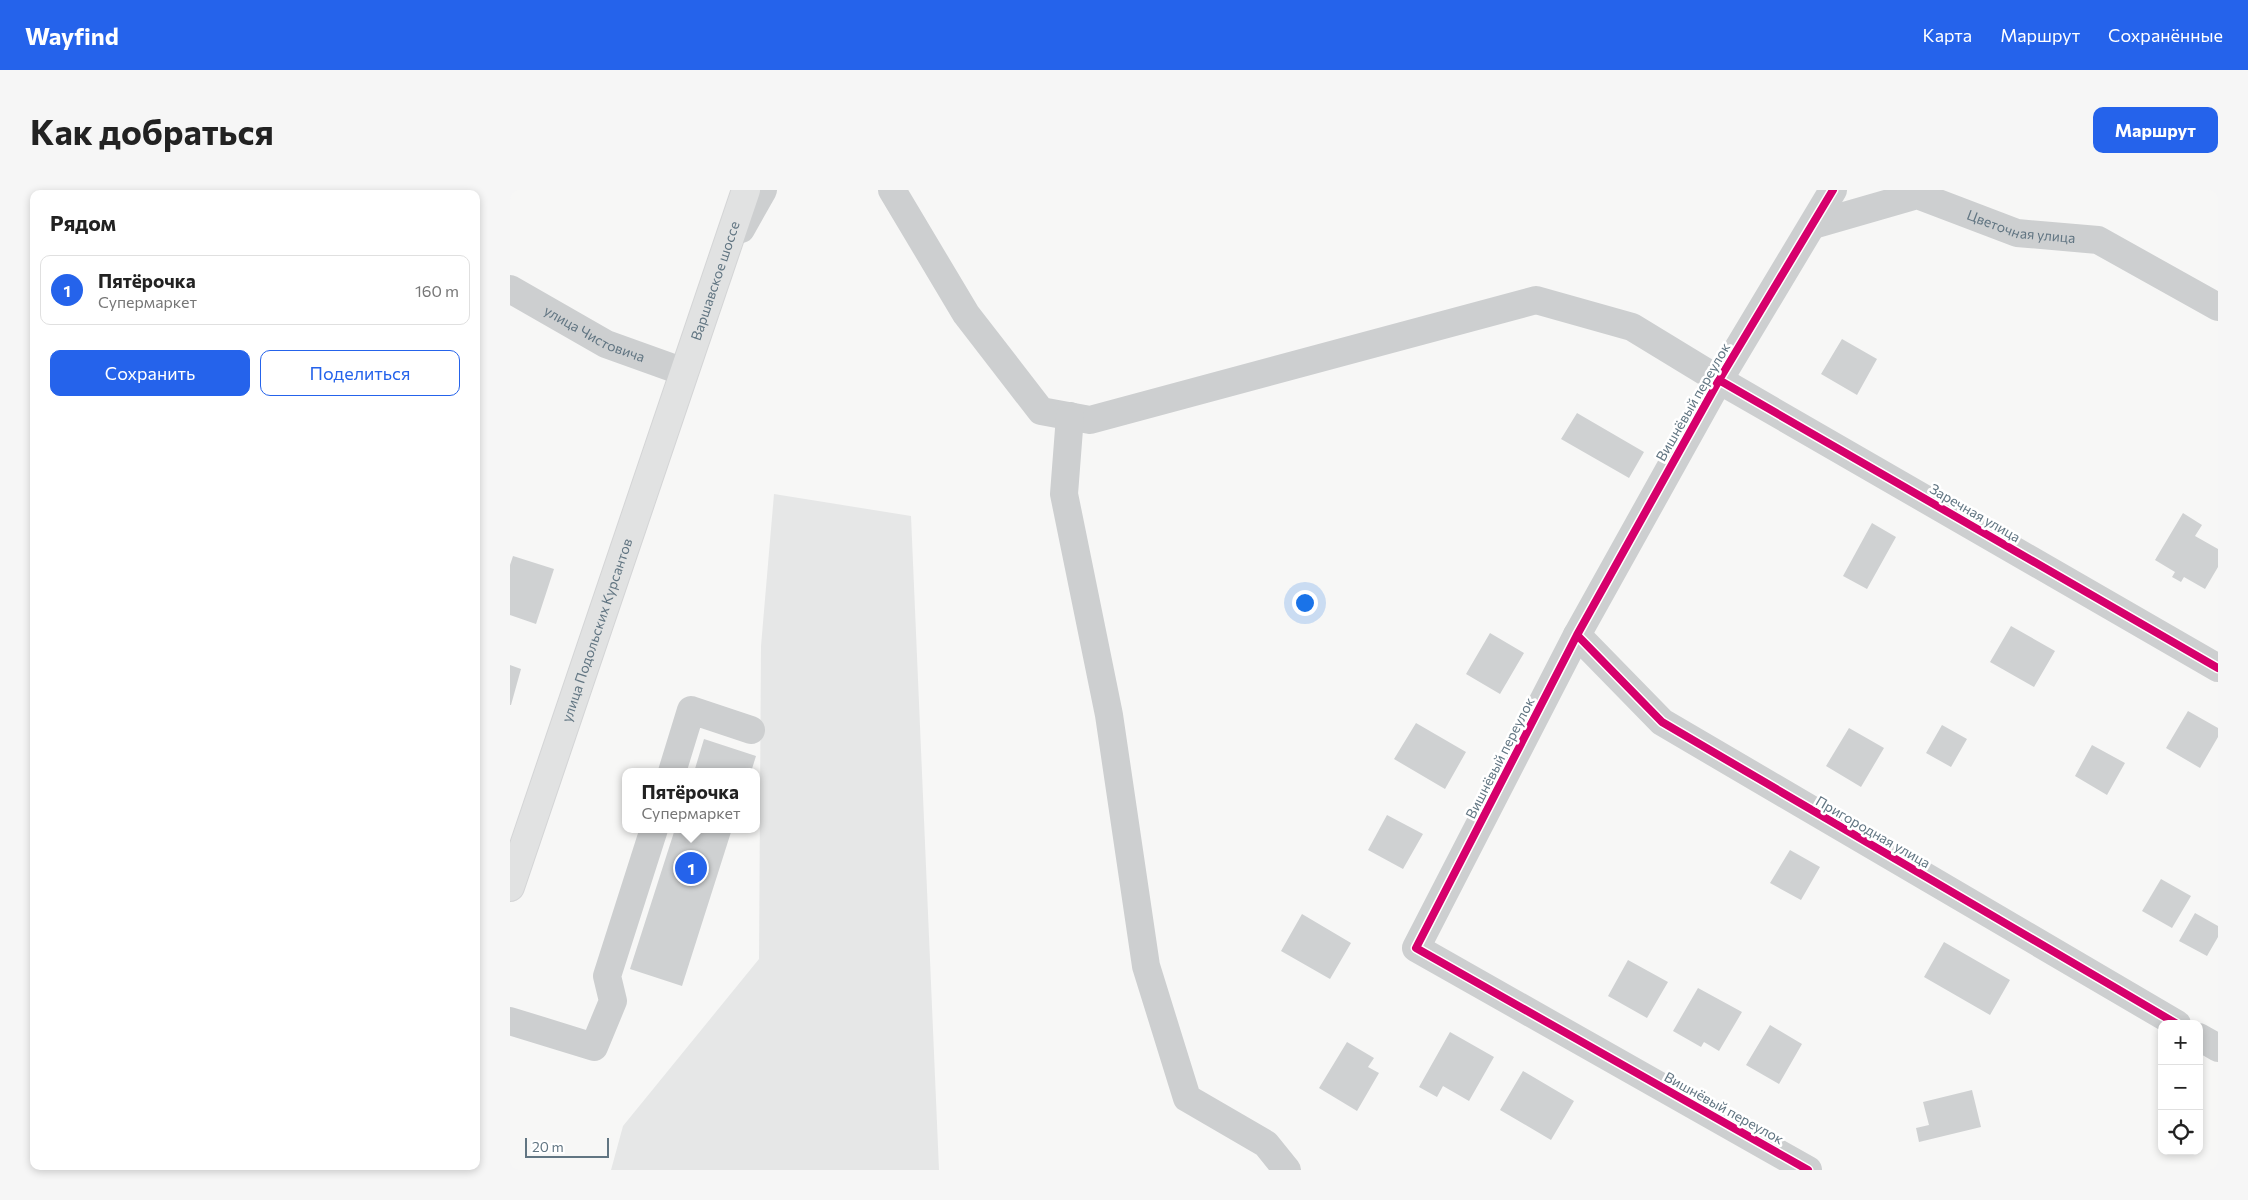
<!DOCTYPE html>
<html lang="ru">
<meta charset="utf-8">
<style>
:root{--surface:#fff;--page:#f6f6f6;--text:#222;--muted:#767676;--line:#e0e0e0;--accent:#2563eb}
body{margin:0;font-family:Commissioner,sans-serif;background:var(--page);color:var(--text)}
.controls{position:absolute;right:15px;bottom:15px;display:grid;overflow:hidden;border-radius:10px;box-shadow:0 2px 8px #0003}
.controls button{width:45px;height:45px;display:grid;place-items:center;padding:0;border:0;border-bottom:1px solid var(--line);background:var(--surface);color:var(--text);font:25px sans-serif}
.scale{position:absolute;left:15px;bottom:12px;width:84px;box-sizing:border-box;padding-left:5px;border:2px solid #617582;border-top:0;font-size:14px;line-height:18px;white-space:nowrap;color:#617582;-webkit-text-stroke:4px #fff;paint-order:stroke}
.you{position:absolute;left:794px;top:412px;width:18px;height:18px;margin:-12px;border:4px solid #fff;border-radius:50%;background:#1a73e8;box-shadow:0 0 0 8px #1a73e833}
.badge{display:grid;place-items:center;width:32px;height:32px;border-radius:50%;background:var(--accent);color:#fff;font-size:16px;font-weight:700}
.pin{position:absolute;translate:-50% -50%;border:2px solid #fff;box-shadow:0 1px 5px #0006}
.popup{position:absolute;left:112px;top:578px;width:138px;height:65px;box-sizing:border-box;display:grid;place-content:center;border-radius:10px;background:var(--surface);filter:drop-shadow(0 1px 4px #0005);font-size:16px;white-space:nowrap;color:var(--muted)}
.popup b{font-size:19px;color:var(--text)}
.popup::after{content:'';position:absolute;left:50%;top:100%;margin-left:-10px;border:10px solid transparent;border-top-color:var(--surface)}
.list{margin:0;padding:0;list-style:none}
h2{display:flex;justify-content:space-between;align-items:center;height:65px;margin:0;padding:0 20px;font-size:21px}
h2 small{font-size:16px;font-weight:400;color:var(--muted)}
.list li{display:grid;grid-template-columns:32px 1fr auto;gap:15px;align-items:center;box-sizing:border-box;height:70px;margin:0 10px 10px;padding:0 10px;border:1px solid var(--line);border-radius:10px}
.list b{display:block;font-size:19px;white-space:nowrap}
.list p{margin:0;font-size:16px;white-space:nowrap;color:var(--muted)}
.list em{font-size:16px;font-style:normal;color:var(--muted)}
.actions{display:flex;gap:10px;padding:15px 20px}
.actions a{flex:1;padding:11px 0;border:1px solid var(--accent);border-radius:10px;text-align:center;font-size:18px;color:var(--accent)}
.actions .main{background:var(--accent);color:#fff}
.icon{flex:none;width:28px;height:28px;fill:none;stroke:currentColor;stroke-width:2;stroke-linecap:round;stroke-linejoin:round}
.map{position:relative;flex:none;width:1708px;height:980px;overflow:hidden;border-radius:10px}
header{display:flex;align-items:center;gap:30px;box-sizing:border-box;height:70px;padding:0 25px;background:var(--accent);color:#fff}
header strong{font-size:24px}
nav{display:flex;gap:28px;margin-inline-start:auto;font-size:18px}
.intro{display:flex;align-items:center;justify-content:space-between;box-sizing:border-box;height:120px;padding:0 30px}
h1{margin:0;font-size:35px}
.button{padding:12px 22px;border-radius:10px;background:var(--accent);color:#fff;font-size:18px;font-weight:700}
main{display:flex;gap:30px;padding:0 30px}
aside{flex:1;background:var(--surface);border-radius:10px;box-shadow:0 2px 8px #0003}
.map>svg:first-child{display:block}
</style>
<header>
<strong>Wayfind</strong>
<nav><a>Карта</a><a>Маршрут</a><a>Сохранённые</a></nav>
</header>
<div class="intro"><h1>Как добраться</h1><a class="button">Маршрут</a></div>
<main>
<aside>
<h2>Рядом<small></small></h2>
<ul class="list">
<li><span class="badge">1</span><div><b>Пятёрочка</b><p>Супермаркет</p></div><em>160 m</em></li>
</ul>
<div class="actions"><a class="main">Сохранить</a><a>Поделиться</a></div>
</aside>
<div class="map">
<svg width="1708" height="980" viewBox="0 0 1708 980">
<rect width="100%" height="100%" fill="#f7f7f6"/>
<!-- built -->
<path fill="#e6e7e7" d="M264,304L401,326L429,980H101L113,936L249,769L251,456Z"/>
<!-- building -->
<path fill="#cfd1d2" d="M1332,149L1367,169L1347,205L1311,184Z
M1067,223L1134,262L1119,288L1051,249Z
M1673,323L1692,335L1685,346L1708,359V377L1695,399L1674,387L1671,392L1662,387L1665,382L1645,370Z
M1362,333L1386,347L1357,399L1333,386Z
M3,366L44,379L26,434L0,425V375Z
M1501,436L1545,461L1524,497L1480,472Z
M980,443L1014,463L990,504L956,484Z
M0,475L11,479L1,515H0Z
M1678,521L1708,538V547L1690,578L1656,558Z
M906,533L956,562L935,599L884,569Z
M1432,535L1457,549L1441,577L1416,563Z
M1339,538L1374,558L1351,597L1316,576Z
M194,549L246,566L241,582H184Z
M1582,555L1615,573L1597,605L1565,586Z
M877,625L913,644L893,679L858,660Z
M165,639H222L172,796L120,779Z
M1280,660L1310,677L1291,710L1260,693Z
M1651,689L1681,706L1662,738L1632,721Z
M1685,723L1708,736V747L1697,766L1669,751Z
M792,724L841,753L820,789L771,761Z
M1434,752L1500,790L1480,825L1414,787Z
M1118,770L1158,792L1137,828L1098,806Z
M1188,798L1232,822L1209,861L1194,852L1191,857L1163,841Z
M1260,835L1292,854L1269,894L1236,875Z
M940,842L984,867L959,911L933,896L927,907L909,897Z
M837,852L864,868L858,877L869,883L847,921L809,898Z
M1013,881L1064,911L1041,950L990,920Z
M1462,900L1471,937L1409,952L1406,938L1419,935L1413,912Z"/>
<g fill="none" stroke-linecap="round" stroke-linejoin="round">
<!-- major casing -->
<g stroke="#d4d5d6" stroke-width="30">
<g id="major">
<path id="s3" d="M0,697L236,0"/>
</g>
</g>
<!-- minor -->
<g stroke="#cdcfd0" stroke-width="28">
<path d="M382,0L456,124L531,221L580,230L1026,110L1122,137L1209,190L1708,478"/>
<path id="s1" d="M1303,35L1407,5L1507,43L1588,50L1708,117"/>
<path d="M231,39L253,0"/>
<path id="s2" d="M0,99L96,154L174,182"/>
<path d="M560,226L554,304L599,525L636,776L677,908L756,954L777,980"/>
<path d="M1067,445L1152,532L1667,834"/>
<path d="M162,582L181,520L241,540"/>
<path d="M0,831L84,857L103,811L97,786L144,639"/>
<path d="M1689,847L1708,858"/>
<path d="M1298,980L906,758L1067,445L1209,190L1323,0"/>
</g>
<!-- major -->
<use href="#major" stroke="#e1e2e2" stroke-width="28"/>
<!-- cycleway casing -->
<g stroke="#fff" stroke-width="11">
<path id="cycleway" d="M1209,190L1708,478
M1067,445L1152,532L1667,834
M1298,980L906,758L1067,445L1209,190L1323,0"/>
</g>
<!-- cycleway -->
<use href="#cycleway" stroke="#d6006c" stroke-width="8"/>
</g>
<g text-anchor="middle" stroke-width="5" stroke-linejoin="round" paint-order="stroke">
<!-- street labels -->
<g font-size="14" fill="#617582" stroke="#fff">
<text dy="5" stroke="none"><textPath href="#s1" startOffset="218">Цветочная улица</textPath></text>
<text dy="5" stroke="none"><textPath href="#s3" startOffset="640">Варшавское шоссе</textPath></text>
<text dy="5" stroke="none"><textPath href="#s2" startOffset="96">улица Чистовича</textPath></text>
<text transform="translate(1183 212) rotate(-60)" y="5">Вишнёвый переулок</text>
<text transform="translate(1465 323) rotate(30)" y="5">Заречная улица</text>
<text dy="5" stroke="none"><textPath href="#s3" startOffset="271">улица Подольских Курсантов</textPath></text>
<text transform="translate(990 568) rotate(-63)" y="5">Вишнёвый переулок</text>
<text transform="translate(1363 642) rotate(30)" y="5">Пригородная улица</text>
<text transform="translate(1214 918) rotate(29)" y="5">Вишнёвый переулок</text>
</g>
</g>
</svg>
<div class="controls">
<button>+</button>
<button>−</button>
<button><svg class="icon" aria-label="locate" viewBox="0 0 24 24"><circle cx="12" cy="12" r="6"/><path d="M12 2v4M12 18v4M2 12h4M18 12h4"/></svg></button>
</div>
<div class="scale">20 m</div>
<div class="you"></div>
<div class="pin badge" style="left:181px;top:678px">1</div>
<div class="popup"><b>Пятёрочка</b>Супермаркет</div>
</div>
</main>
